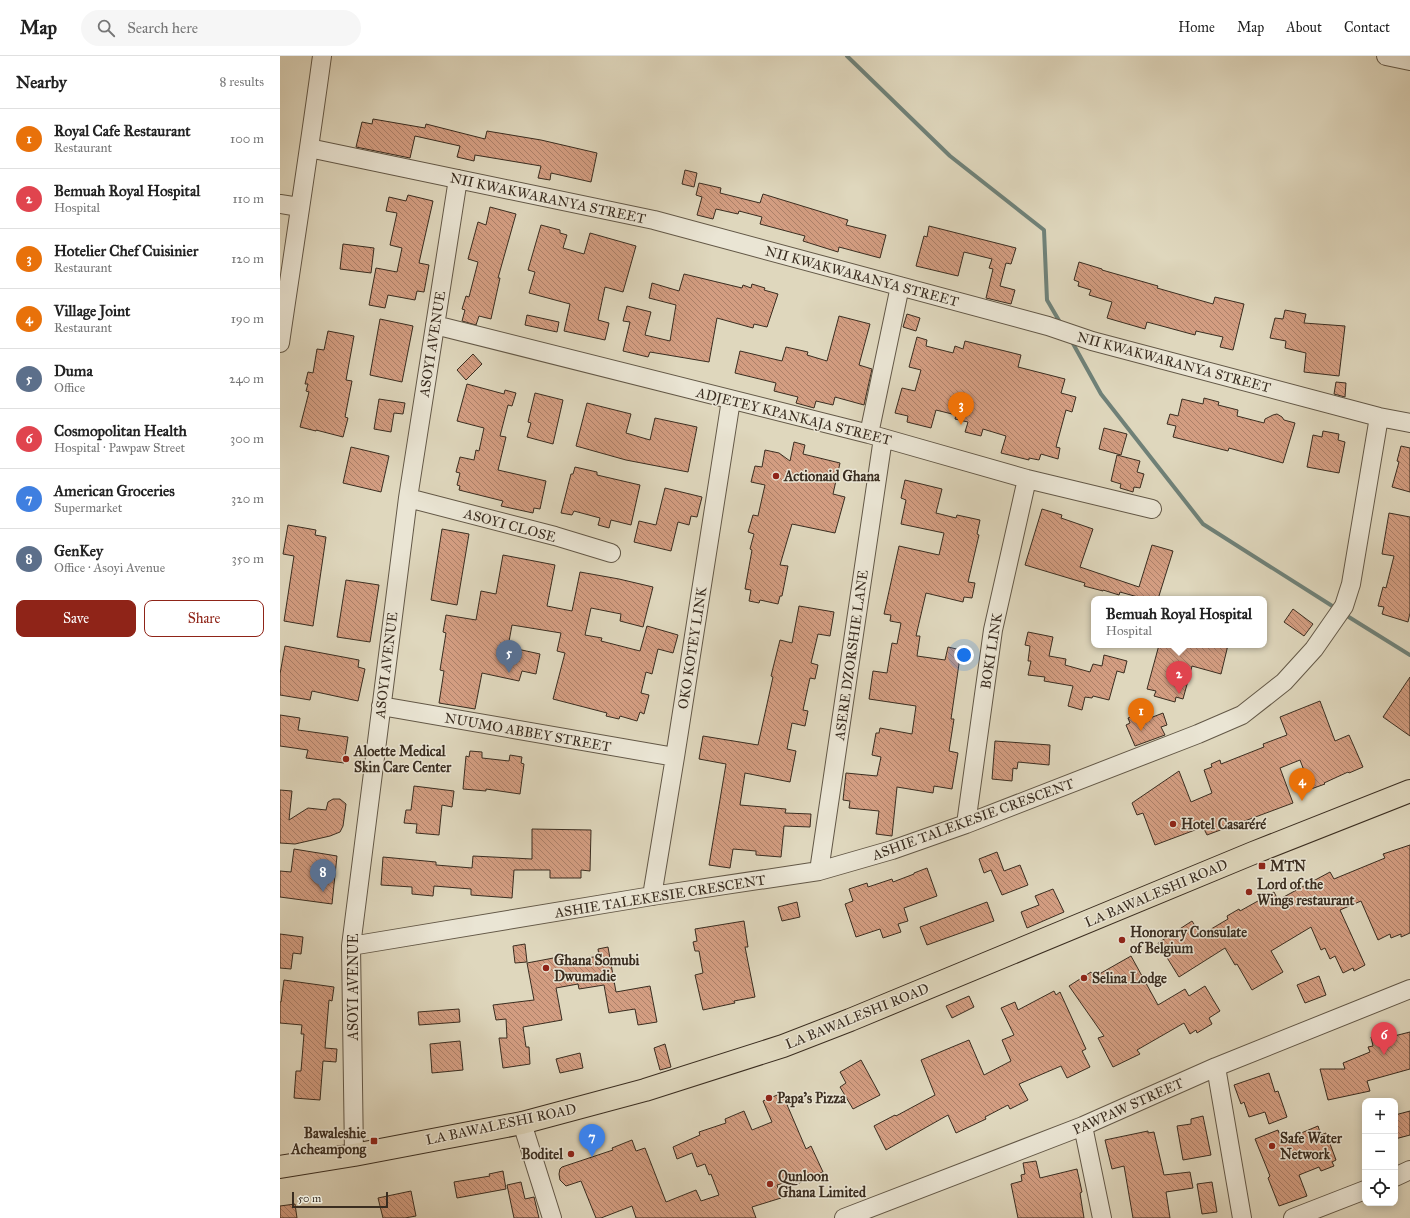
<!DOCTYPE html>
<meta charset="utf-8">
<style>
:root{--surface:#fff;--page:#f6f6f6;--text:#222;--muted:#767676;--line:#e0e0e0;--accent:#8f2418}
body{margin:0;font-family:"IM FELL Great Primer",serif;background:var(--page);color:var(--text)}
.controls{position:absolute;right:12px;bottom:12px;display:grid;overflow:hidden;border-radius:8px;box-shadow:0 2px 10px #0003}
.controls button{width:36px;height:36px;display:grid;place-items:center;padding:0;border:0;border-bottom:1px solid var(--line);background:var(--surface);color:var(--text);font:20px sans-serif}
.scale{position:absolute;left:12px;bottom:10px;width:96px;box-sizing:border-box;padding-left:4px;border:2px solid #3a2d20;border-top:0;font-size:11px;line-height:14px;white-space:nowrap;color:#3a2d20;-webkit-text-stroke:3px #eae5d4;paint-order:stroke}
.you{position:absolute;left:684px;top:599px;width:14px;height:14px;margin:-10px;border:3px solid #fff;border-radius:50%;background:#1a73e8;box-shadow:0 0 0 6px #1a73e833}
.badge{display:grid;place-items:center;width:26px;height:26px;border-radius:50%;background:var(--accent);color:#fff;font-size:13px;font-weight:700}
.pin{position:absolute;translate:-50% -33px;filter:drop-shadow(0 1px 2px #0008)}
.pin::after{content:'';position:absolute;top:21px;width:14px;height:12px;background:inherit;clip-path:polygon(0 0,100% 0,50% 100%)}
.popup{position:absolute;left:811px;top:540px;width:176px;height:52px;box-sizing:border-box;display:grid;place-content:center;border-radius:8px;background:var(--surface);filter:drop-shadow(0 1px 3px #0005);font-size:13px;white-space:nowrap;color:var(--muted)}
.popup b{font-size:15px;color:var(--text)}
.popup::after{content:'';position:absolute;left:50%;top:100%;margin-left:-8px;border:8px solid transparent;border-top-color:var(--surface)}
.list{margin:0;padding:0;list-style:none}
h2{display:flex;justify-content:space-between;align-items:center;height:52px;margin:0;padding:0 16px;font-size:17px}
h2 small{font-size:13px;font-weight:400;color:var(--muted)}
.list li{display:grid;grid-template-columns:26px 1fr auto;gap:12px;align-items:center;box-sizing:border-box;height:60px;padding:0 16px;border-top:1px solid var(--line)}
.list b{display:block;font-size:15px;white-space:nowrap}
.list p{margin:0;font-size:13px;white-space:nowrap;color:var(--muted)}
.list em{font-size:13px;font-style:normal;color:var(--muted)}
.actions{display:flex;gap:8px;padding:12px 16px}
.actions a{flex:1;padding:9px 0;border:1px solid var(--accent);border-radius:8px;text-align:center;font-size:14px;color:var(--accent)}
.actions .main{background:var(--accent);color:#fff}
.icon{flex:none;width:22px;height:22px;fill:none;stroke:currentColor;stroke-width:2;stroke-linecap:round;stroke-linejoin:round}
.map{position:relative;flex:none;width:1130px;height:1162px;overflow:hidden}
header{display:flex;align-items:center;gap:24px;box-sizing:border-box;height:56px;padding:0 20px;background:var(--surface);border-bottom:1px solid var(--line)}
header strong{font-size:19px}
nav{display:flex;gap:22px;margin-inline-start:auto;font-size:14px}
.search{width:280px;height:36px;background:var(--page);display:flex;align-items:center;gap:10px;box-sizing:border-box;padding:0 14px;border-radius:22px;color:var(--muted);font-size:15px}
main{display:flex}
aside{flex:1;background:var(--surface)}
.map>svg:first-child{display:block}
</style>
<header>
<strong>Map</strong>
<div class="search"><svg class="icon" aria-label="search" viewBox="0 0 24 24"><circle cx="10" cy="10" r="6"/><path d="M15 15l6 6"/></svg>Search here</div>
<nav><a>Home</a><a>Map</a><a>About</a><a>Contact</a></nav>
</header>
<main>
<aside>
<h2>Nearby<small>8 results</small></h2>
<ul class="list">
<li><span class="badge" style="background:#e8710a">1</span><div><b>Royal Cafe Restaurant</b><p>Restaurant</p></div><em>100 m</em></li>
<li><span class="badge" style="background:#e0444e">2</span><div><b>Bemuah Royal Hospital</b><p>Hospital</p></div><em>110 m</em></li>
<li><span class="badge" style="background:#e8710a">3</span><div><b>Hotelier Chef Cuisinier</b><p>Restaurant</p></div><em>120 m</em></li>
<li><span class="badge" style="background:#e8710a">4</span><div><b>Village Joint</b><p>Restaurant</p></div><em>190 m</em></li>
<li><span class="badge" style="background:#5c6f8a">5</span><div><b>Duma</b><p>Office</p></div><em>240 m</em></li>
<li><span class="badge" style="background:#e0444e">6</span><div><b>Cosmopolitan Health</b><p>Hospital · Pawpaw Street</p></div><em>300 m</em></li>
<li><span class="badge" style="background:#3f7fe0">7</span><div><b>American Groceries</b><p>Supermarket</p></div><em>320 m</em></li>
<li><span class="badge" style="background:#5c6f8a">8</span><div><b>GenKey</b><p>Office · Asoyi Avenue</p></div><em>350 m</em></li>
</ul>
<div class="actions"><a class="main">Save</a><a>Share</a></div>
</aside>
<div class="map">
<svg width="1130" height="1162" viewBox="0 0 1130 1162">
<defs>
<pattern id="building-back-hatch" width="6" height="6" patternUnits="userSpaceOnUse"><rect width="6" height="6" fill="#d39d81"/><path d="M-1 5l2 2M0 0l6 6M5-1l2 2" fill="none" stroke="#ac8069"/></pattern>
</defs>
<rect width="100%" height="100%" fill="#dfd7bd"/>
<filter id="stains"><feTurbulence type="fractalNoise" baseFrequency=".005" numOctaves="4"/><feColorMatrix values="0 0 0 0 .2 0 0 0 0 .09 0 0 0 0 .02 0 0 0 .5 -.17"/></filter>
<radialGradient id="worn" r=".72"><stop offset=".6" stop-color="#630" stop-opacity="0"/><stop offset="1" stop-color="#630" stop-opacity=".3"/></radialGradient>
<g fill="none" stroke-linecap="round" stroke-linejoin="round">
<!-- stream -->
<path stroke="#6f8178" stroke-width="4" d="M567,0L670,100L764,174L767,244L781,268
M791,284L821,338L923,468L1057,553
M1064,558L1130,599"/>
</g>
<!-- building -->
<path fill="url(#building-back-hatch)" stroke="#3a2d20" d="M93,63L145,72L146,68L205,83L207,75L261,84L317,97L311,126L271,117L270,124L258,122L261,110L195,99L194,105L177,101L180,90L135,80L130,102L76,91L82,66L92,68Z
M405,114L417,117L414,131L402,128Z
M419,127L441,132L440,137L480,147L483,138L568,164L566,169L606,179L600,202L559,191L558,196L523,185L525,180L480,168L482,161L459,155L458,158L436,153L433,163L417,159L422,141L416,139Z
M128,139L153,145L139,207L149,209L144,236L137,235L135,244L108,239L105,252L89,249L96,212L117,216L122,192L110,189L117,157L106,155L109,141L126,145Z
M210,151L236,158L218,222H220L211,263L199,260L196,269L182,265L185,254L182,253L186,240L189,241L198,206L188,203L198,166L206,169Z
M261,169L280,174V177L287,179L283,192L304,198L310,177L356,190L343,236L325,231L318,264L329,267L325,284L284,275L290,248L249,237L255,216L248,214Z
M649,170L736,192L731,208L726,207L720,230L735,234L731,248L706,242L713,213L709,212L712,203L684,196L678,220L636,210L644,180L647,181Z
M63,188L94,192L91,217L60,213Z
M799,206L822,213V214L878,230L877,232L933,248L935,241L964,248L953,294L940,291L943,281L916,275L915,279L867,266L865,273L827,262L832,246L809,239L811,234L798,230L799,226L794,224Z
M404,218L462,232L463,229L471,232L472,228L485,232L484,234L498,238L487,271L474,268L473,272L437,262L429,306L370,296L368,301L343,295L350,266L343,265L347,250L371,256L365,279L390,285L396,249L369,242L372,227L399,235Z
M1005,254L1026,258L1024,267L1065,270L1059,320L1024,316L1026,297L1005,292L1006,285L990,282L995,262L1003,263Z
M627,258L640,262L636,275L623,271Z
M247,259L279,266L277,276L245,269Z
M559,260L590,268L579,309L592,313L584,349L555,341L553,349L536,345L534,352L516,347L518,341L494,335L496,327L455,317L460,295L502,305L506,291L528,296L527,299L547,305Z
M100,263L133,270L122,326L90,319Z
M48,275L74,280L66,324L72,325L65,361L68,362L63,381L36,374V375L20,371L29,336L26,335L28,328H25L28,316L33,317L37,293L44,294Z
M637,281L647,284L646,290L673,297L675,290L683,293L685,285L741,299L738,311L785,323L781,337L796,341L792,356L786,354L776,391L780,392L778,403L761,398L759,404L749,402V404L721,397L726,380L703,373L701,380L685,376L688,366L675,363L676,359L656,354L651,372L627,366L628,360L615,357L622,332L635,335L641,314L629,311Z
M193,298L202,308L186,324L177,314Z
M1056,326L1066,327L1065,341L1054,338Z
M187,328L224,338L225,334L236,337L232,350L228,349L220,380L226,381L218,414L266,425L260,453L254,452L253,457L221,450L223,445L179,434L180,430L177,429L180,417L176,416L180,401L194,404L196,394L199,395L204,372L177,365Z
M255,337L283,344L273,388L247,381L251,367L248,366Z
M924,342L939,346L938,349L958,354L957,360L984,367L985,363L993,359L997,358L1002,361L1004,364L1015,367L1003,407L949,392L948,395L893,381L896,370L887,368L890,358L898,360L902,343L923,348Z
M99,343L125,347L123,358L114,357L111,376L94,373Z
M307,347L351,358L346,377L370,384L375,362L417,371L408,416L346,404L296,390Z
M824,372L847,378L841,399L819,393Z
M1043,375L1059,378L1058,384L1065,386L1059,417L1027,411L1033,379L1042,381Z
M514,386L525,389L523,398L560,407L553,438L565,441L555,477L512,468L500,509L508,510L502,540H500L498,548L480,544L479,547L469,545L471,534L465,533L472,494L470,493L474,478L468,476L473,459L478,460L485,429L471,426L475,410L482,411L485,394L499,397L510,405Z
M1121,390L1130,392V436L1112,431L1119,406L1117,405Z
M71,391L109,400L101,436L63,427Z
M837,399L860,405L857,416L864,418L860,432L854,431L853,436L840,432L841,428L831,425Z
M295,411L317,416V419L360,429L351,469L331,464L329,472L318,469L320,462L294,455L292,459L281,457L291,418H293Z
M625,424L662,433L656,457L676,462L677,459L700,464L697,478L699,479L688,526L695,527L692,542L684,541L683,546L646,537L636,580H640L637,600L665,604L668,591L681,594L671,663H674L669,695L678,697L672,733L654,730L653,737L617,731L612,780L596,778L599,755L569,752L570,745L563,744L566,717L597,720L601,701L592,699L596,677H599L600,672L632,678L636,650L589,643L593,615L607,617L612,587L617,588L621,567L610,565L611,559L604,558L619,490L659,499L664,477L621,468L626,444L621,442Z
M385,432L422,441L417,461L411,460L409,469L398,466L391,495L354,486L359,465L376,469Z
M762,453L782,459L781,462L813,473L800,511L859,531L872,489L893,495L878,543H865L840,536L839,539L823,534V535L804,530L805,527L745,509Z
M1109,457L1130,461V557L1128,566L1102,558L1104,551L1098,550L1103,531L1106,532L1114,500L1102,498Z
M8,469L36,474L35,479L46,481L33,570L4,565L14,500L3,498Z
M162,473L189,478L177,549L151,544Z
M223,499L275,509L267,550L292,555L300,516L339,523L373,531L363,571L340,565L341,558L311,552L305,579L322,582L321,585L360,595L367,570L398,579L393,597L378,593L372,618L366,616L361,637L369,639L364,658L360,656L357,665L340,660L339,663L326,660L327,657L273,643L285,597L277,595L281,577L232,569L228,591L260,598L256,618L242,615L239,625L202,617L195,653L159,647L164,615L160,614L166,577L163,576L166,559L196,564L201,535L216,538Z
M66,524L99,529L90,586L57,581Z
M519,550L554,556L550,580L538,578L531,607L538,609L535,623L530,622L523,654L528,655L525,670L512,667L507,693L516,695L510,726L465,717L460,749L506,753L505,757L531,758L530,771L504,770L501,801L476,799V795L453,793L450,812L429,809L446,708L419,703L423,680L478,689L493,621L491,620L500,584L512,587Z
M1013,553L1033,568L1024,580L1004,566Z
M748,576L773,581L769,600L786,603L785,609L810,616L813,608L822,610L824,599L847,605L844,617L837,615L829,644L813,640L812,642L805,641L802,654L788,650L793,630L764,625L765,621L748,619L751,605H748L750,590L745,589Z
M879,589H948L941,618L912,610L903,643L896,641L895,646L874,640L876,635L867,633Z
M5,590L79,604L78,611L85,613L78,645L32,635L30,644L0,639V618Z
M1130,621V680L1103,661Z
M1040,645L1055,685L1069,679L1083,711L1069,717L1068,716L1044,727L1045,728L1031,733L1020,704L1000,712L1013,747L927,779L923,771L875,789L863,757L857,759L852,747L899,715L911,746L932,737L924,714L932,711L931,708L940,704L941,708L984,691L983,688L1007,679L1000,661Z
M862,657L865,664L883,657L887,669L881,671L885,679L855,690L846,669L850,667L848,662Z
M0,659L20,662L18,674L68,681L64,707L26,702L28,694L0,690Z
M715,685L770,689L769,709L738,706L737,713L733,712L732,725L712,723Z
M190,695L202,696V702L229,705L230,699L242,701L241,707L244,708L240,738L206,733V735L183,733L186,700L189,701Z
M134,730L174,735L172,751L162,749L159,779L136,777L137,768L124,767L126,754H131Z
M0,734L12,735L9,764L28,752L46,754L48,746L53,743H60L66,748L63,770L60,776L50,780L15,788L0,787Z
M252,773L311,774L310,815L301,814V822H270V814H234L232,842L191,839V833L154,830L153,840L132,838V831L101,829L103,801L156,806V809L192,812L193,800L252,803Z
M1130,789V877L1121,881V878L1111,882L1110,878L1098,884L1081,845L1060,854L1085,909L1074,915L1073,912L1063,917L1055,900L1050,903L1045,892L1041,894L1031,871L991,895L1003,916L972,934L957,908L955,909L945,892L899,921L878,887L912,865L921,879L948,863L947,860L959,853L960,855L994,836L998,844L1050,816L1054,823L1105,802L1103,798Z
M14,793L57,800L52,848L0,841V815L11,816Z
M717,796L724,815L740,809L748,829L722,839L711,814L704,817L699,803Z
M647,812L657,840L624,852L628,865L618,868L621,876L603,882L600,873L576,881L565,848L573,845L569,833L587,827L588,831L612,823L613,826L634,818V817Z
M773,833L784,856L747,872L741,856L759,849L755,840Z
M517,846L520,861L502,865L498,851Z
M707,846L714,865L647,889L640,871Z
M464,865L468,891H465L475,941L454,945L455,947L423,954L415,919L423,917L419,895H415L413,886L417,885L415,873Z
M0,878L23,881L21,898L13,897L11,913L0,912Z
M245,888L247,906L235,907L233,890Z
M328,891L336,936L370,930L377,966L358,969L355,953L329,957L324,929L299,933L298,928L276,932L282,964L243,971L246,991H249L250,1008L223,1012L219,982H227L226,963L216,964L213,949L254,944L247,907L284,900L285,906L319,900L318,893Z
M851,900L878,949L905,933L909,940L925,930L940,955L929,962L932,968L917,977L916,974L910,978L904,967L857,994L860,998L833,1011L818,982L824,980L789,930L811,916L814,921Z
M1039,920L1046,939L1025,947L1017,929Z
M4,924L54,931L52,945L49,944L45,992L57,993L56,1006L43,1005L40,1044L14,1042L16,1015H21L24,978H21L22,969L0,967V946H1Z
M774,935L776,939L780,936L806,993L802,995L810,1011L787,1022L781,1010L739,1028L748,1044L730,1053L728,1049L705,1061L706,1063L676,1077L668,1059L606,1094L594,1070L615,1059L616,1060L655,1039L641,1004L689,984L704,1019L731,1005L722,984L734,979L721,952L735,946L738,954Z
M689,940L694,951L672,962L666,950Z
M179,953L180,966L139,969L138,956Z
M1130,976V1013L1087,1025L1090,1035L1048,1044L1040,1013H1065L1063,1007L1090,996L1088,991L1093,990L1091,981L1100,978L1102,983Z
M180,985L183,1014L152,1017L150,988Z
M385,988L391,1011L380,1014L374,992Z
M300,997L303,1012L280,1017L276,1003Z
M581,1004L600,1039L573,1053L560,1031L566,1027L560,1016Z
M989,1017L995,1036L998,1035L1007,1061L989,1068L985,1056L969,1061L964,1046L961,1048L954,1029Z
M502,1037L526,1093L531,1090L543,1116L517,1128L514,1124L497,1129L501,1142L472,1151L476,1162H356L352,1150L321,1162H316L301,1125L286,1130L280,1124L279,1118L280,1113L282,1111L333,1094L332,1092L352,1084L356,1095L365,1092L386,1146L416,1134L421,1145L439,1139L431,1118L429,1119L425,1108L417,1111L412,1097L397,1103L393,1091L420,1079L419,1076L446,1067L445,1063L464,1055L472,1074L492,1066L483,1045Z
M1130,1055V1079L1115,1083V1059Z
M923,1060L931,1099L903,1104L897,1070L911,1068V1063Z
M1038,1070L1041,1079L1046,1077L1056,1104L1052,1106L1054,1110L1041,1115L1039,1111L1019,1119L1027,1140L999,1150L988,1122L990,1120L975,1083L998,1074L1002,1085Z
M868,1075V1077L874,1076L884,1119L910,1116L913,1132L886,1136L890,1162H853L844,1110L832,1113L825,1084Z
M756,1105L760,1122L797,1113L802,1136L800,1137L804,1162H738L731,1128L742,1125L741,1119L745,1118L743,1107Z
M223,1115L226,1133L177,1142L174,1126L210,1120L209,1118Z
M241,1126L245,1143L254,1141L259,1162H234L227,1129Z
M932,1126L937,1156L922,1158L917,1128Z
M131,1135L136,1160L125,1162H103L98,1142Z
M15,1148L17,1162H0V1150Z"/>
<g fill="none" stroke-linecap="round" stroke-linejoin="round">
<!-- minor casing -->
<g stroke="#635847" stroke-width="20">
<path id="minor" d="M1106,0L1130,5
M29,92L374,164L768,270L812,285L1099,361L1130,367
M0,148L19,151
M155,269L589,378L747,423L872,453
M0,287C14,191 29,96 42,0
M589,378L620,230
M128,442L275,480L331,497
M101,650L395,701
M686,768L713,574L747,423
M539,815L603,382
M372,840L395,701L451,344
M71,890L372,840L539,815L612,794L686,768L918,678L962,659L1004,626L1034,593L1064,550L1071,528L1099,361
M936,1011L962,1162
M242,1067L272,1162
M803,1070L822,1162
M74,1099L71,890L128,442L178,123
M1115,1121L1130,1114
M564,1162L803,1070L936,1011L1130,933
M1013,1162L1085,1134"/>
</g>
<!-- major casing -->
<g stroke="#3a2d20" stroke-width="24">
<path id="major" d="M0,1111L74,1099L242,1067L365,1034L503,990L570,964L973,797L1130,735"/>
</g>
<!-- minor -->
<use href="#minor" stroke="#eae5d4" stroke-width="18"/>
<!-- major -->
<use href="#major" stroke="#dfd7bd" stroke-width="22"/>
</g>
<!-- markers -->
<g fill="#8f2418" stroke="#eae5d4" stroke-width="1.5">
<circle cx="496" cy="420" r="4"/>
<circle cx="66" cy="703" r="4"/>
<circle cx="893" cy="768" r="4"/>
<rect x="978" y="806" width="8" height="8" rx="2"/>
<circle cx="969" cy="836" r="4"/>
<circle cx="842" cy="884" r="4"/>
<circle cx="266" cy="912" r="4"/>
<circle cx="804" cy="922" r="4"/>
<circle cx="489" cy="1042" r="4"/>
<rect x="90" y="1081" width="8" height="8" rx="2"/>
<circle cx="992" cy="1090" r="4"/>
<circle cx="291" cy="1098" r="4"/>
<circle cx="490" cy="1128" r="4"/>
</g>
<g text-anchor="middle" stroke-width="3" stroke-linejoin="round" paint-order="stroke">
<!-- street labels -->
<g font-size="14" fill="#3a2d20" stroke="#eae5d4">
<text transform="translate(268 142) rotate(12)" y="5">NII KWAKWARANYA STREET</text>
<text transform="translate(582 220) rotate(15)" y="5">NII KWAKWARANYA STREET</text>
<text transform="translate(152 288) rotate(-81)" y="5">ASOYI AVENUE</text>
<text transform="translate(894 306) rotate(15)" y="5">NII KWAKWARANYA STREET</text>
<text transform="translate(514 360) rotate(14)" y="5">ADJETEY KPANKAJA STREET</text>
<text transform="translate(230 469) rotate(15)" y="5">ASOYI CLOSE</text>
<text transform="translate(412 592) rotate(-81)" y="5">OKO KOTEY LINK</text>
<text transform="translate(711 595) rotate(-81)" y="5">BOKI LINK</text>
<text transform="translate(571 599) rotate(-82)" y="5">ASERE DZORSHIE LANE</text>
<text transform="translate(106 609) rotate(-83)" y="5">ASOYI AVENUE</text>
<text transform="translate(248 676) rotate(10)" y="5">NUUMO ABBEY STREET</text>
<text transform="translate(693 763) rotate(-20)" y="5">ASHIE TALEKESIE CRESCENT</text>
<text transform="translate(876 837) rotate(-23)" y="5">LA BAWALESHI ROAD</text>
<text transform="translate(380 840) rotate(-9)" y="5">ASHIE TALEKESIE CRESCENT</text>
<text transform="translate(73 931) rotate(-90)" y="5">ASOYI AVENUE</text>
<text transform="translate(577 960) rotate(-22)" y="5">LA BAWALESHI ROAD</text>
<text transform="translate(848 1050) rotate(-24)" y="5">PAWPAW STREET</text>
<text transform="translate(221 1068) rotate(-12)" y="5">LA BAWALESHI ROAD</text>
</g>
<!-- poi labels -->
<g font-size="14" font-weight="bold" fill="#3a2d20" stroke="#eae5d4" text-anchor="start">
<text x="504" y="425">Actionaid Ghana</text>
<text x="74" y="700">Aloette Medical<tspan x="74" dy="16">Skin Care Center</tspan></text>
<text x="901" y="773">Hotel Casaréré</text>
<text x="990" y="815">MTN</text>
<text x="977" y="833">Lord of the<tspan x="977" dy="16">Wings restaurant</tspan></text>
<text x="850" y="881">Honorary Consulate<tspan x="850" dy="16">of Belgium</tspan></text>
<text x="274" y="909">Ghana Somubi<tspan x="274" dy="16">Dwumadie</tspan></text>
<text x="812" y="927">Selina Lodge</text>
<text x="497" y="1047">Papa's Pizza</text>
<text x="86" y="1082" text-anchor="end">Bawaleshie<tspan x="86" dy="16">Acheampong</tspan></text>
<text x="1000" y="1087">Safe Water<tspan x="1000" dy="16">Network</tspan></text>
<text x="283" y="1103" text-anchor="end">Boditel</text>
<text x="498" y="1125">Qunloon<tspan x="498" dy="16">Ghana Limited</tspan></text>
</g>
</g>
<rect width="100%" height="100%" filter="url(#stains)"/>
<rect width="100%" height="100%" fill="url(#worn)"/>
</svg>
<div class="controls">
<button>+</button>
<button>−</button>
<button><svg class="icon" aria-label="locate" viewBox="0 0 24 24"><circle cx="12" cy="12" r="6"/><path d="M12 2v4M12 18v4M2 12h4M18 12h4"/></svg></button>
</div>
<div class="scale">50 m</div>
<div class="you"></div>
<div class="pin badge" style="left:861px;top:675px;background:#e8710a">1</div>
<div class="pin badge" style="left:899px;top:638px;background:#e0444e">2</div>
<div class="popup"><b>Bemuah Royal Hospital</b>Hospital</div>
<div class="pin badge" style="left:681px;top:369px;background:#e8710a">3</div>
<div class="pin badge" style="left:1022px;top:745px;background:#e8710a">4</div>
<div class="pin badge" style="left:229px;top:617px;background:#5c6f8a">5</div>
<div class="pin badge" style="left:1104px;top:999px;background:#e0444e">6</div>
<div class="pin badge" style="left:312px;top:1101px;background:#3f7fe0">7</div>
<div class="pin badge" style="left:43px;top:836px;background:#5c6f8a">8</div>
</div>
</main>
